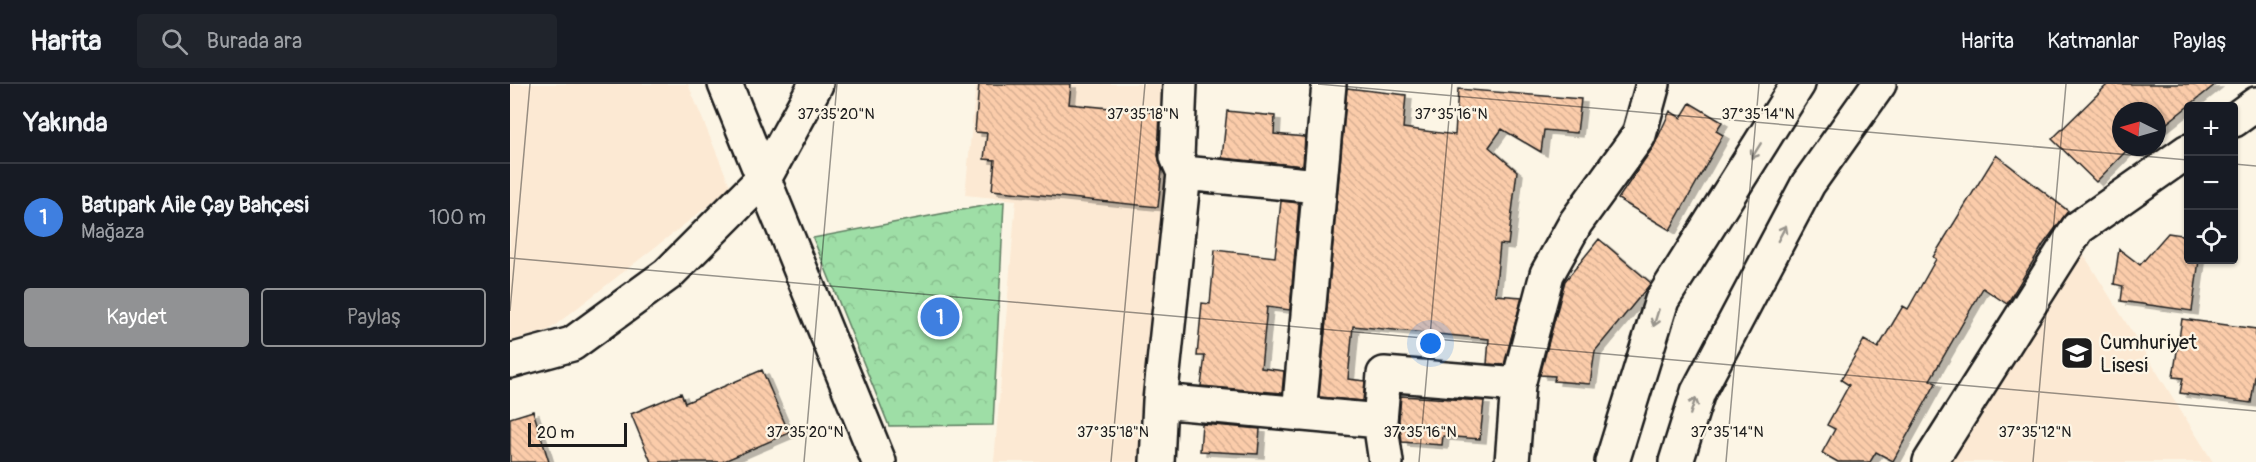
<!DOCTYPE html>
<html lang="tr">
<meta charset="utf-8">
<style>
:root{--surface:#171b24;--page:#20242c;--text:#f1f3f6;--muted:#9ea1a6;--line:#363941;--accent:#919294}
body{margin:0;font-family:Pangolin,sans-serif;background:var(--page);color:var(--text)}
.controls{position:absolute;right:18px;top:18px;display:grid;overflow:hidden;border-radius:6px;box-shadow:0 2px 4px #0004}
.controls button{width:54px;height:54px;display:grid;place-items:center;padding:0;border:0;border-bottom:2px solid var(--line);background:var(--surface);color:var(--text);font:30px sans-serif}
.compass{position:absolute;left:1602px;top:18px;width:54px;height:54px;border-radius:50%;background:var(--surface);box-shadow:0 2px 4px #0004;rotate:275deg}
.scale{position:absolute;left:18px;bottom:15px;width:99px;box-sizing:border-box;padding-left:6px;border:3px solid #1c1c1c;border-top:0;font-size:16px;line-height:21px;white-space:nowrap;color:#1c1c1c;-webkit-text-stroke:4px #fcf5e5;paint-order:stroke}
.you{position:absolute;left:921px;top:260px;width:21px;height:21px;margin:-15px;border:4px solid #fff;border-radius:50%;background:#1a73e8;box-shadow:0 0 0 9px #1a73e833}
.badge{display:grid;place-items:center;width:39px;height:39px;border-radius:50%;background:var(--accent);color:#fff;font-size:20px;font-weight:700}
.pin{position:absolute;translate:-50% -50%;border:3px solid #fff;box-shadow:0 2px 6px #0006}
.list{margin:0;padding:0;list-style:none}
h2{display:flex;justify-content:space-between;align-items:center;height:78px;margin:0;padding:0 24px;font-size:26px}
h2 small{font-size:20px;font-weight:400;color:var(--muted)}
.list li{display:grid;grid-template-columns:39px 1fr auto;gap:18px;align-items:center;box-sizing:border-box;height:108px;padding:0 24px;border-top:2px solid var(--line)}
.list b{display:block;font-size:22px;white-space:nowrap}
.list p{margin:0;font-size:20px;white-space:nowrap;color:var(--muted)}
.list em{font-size:20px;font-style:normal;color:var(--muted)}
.actions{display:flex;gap:12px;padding:18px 24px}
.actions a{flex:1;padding:14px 0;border:2px solid var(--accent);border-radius:6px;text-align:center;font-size:21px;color:var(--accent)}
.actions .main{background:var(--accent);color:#fff}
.icon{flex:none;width:33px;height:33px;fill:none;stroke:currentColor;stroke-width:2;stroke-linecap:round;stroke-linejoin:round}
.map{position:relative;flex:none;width:1746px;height:378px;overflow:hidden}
header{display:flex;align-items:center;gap:36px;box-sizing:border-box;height:84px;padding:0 30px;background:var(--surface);border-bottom:2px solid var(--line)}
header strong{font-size:28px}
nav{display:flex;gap:33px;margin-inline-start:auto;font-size:21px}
.search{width:420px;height:54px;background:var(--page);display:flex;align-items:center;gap:15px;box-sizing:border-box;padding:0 21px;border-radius:6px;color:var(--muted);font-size:22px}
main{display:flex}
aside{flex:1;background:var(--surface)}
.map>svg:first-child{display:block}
</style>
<header>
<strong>Harita</strong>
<div class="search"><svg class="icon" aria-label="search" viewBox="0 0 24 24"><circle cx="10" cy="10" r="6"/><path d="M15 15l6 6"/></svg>Burada ara</div>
<nav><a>Harita</a><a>Katmanlar</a><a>Paylaş</a></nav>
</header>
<main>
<aside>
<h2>Yakında<small></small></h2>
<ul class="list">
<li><span class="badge" style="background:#3f7fe0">1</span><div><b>Batıpark Aile Çay Bahçesi</b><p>Mağaza</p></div><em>100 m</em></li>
</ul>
<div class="actions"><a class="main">Kaydet</a><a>Paylaş</a></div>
</aside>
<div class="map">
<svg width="1746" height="378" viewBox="0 0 1746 378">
<defs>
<pattern id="park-crowns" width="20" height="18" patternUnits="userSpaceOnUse" patternTransform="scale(1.5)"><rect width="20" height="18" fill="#9edea6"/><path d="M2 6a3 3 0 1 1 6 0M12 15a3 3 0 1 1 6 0" fill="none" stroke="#88be8e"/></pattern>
<pattern id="building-back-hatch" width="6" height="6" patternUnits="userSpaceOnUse" patternTransform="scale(1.5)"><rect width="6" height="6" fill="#fbccaa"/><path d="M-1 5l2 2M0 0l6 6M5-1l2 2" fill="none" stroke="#d7af92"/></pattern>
<filter id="shadow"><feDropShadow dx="6" dy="4" stdDeviation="0" flood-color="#0004"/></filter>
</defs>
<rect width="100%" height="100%" fill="#fcf5e5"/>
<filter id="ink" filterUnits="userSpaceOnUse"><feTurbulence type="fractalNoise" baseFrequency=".0167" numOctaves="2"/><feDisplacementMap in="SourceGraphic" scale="12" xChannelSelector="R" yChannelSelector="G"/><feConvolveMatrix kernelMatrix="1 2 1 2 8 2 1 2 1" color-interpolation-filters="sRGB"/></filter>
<g filter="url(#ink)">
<!-- built -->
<path fill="#fce9d3" d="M0,0H178L221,104L39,246L0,257Z
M466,0H650L662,18L629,378H484L506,116L455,111Z
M1567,160L1703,378H1430Z"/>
<!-- park -->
<path fill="url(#park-crowns)" stroke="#5d7d61" stroke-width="1.5" d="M494,118L483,341L379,342L303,154Z"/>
<!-- building -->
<path fill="url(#building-back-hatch)" stroke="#1c1c1c" stroke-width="1.5" filter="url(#shadow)" d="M469,0H561L559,20L650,29L648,72L652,86L648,123L482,106L485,76L474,75L477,49L465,48Z
M1598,0H1706L1647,47V27H1611V63H1620L1586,98L1542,55Z
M837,4L896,11L893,44L945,51L948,5L1071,15L1067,49L1034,46L1031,68L992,45L979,63L1007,87L998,161L990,160L985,211L1012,213L994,281L977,280L979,255L843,242L838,295L855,297L853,317L809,313Z
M1180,19L1212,38L1206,47L1213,51L1160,146L1108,115L1144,62L1160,27L1171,34Z
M717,27L765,32L764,50L795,53L793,82L712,74Z
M1486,71L1558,127L1533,161L1497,220L1473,204L1420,296L1426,299L1383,377L1366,368L1360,378H1328L1312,369L1325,345L1317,341L1339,301L1331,296L1354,256L1368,264L1393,222L1398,225L1426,175L1423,173Z
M771,117L789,119L780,226L757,223L751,284L774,287L772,309L691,302L695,272H687L692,219L700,220L705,166L765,173Z
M1658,149L1678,152V176H1689L1682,227L1611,217L1613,202L1604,200L1609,165L1630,181Z
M1089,155L1141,199L1085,267L1080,300L1044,297L1045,292L1030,291L1055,197Z
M1672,235L1746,245V286L1741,319L1670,309L1673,294L1663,293Z
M252,286L279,349L212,378H141L121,330L171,309L175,319Z
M891,312L974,317L970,355L933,352L932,361L892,358L889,336Z
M23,327L39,378H0V334Z
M692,340L750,345L748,370L690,367Z"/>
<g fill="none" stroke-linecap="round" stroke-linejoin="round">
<!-- minor casing -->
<g stroke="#1c1c1c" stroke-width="38">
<path id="minor" d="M1724,36L1746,20
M674,89L808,102
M650,317L870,337
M789,330L819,0
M647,378L650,317L674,89L667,73L670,0
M876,378L870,337L874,290L1008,301
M1002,378L1008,301L1037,190L1066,138L1129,51L1143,0
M1420,378L1568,144L1678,67"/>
</g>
<!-- tertiary casing -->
<g stroke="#1c1c1c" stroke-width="38">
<path id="tertiary" d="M0,277L62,260L158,190L255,93L306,0
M1102,378L1152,216L1288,0
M1166,378L1188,308L1298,100L1369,0"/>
</g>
<!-- secondary casing -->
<g stroke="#1c1c1c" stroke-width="38">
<path id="secondary" d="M215,0L369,378"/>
</g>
<!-- minor -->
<use href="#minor" stroke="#fcf5e5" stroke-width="33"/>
<!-- tertiary -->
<use href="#tertiary" stroke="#fcf5e5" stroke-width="33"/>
<!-- secondary -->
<use href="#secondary" stroke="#fcf5e5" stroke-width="33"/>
</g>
<!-- one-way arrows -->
<defs><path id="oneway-shaft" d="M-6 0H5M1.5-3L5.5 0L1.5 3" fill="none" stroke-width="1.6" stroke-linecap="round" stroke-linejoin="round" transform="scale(1.5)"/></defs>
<g stroke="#97938b">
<use href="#oneway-shaft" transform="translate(1246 67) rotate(122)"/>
<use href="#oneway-shaft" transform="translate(1272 149) rotate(-62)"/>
<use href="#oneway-shaft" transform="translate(1146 234) rotate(107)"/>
<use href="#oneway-shaft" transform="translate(1183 322) rotate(-72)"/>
</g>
</g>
<!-- ticks -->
<path fill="none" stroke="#1c1c1c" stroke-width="1.5" stroke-opacity="0.45" d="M808,0L1678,76M1724,80L1746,82M0,174L1746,327M0,227L20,0M294,378L327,0M601,378L635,0M909,378L942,0M1216,378L1249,0M1523,378L1556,0"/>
<!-- icons -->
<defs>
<g id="school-square" transform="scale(1.725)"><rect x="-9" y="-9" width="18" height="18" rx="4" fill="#1c1c1c" stroke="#fcf5e5"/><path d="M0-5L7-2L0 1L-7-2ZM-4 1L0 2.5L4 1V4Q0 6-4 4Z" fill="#fff"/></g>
</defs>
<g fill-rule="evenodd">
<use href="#school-square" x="1567" y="269"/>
</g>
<g text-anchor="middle" stroke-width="4.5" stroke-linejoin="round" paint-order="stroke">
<!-- poi labels -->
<g font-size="20" fill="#1c1c1c" stroke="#fcf5e5" text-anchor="start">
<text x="1590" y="265">Cumhuriyet<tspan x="1590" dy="23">Lisesi</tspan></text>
</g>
</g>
<g font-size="15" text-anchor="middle" fill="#1c1c1c" stroke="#fcf5e5" stroke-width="4.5" stroke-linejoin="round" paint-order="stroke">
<text x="326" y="35">37°35'20"N</text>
<text x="633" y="35">37°35'18"N</text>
<text x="941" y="35">37°35'16"N</text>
<text x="1248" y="35">37°35'14"N</text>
<text x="295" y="353">37°35'20"N</text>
<text x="603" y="353">37°35'18"N</text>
<text x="910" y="353">37°35'16"N</text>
<text x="1217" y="353">37°35'14"N</text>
<text x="1525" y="353">37°35'12"N</text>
</g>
</svg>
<div class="controls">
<button>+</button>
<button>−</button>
<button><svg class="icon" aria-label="locate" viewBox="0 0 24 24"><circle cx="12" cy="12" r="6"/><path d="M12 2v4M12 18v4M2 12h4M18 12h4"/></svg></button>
</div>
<svg class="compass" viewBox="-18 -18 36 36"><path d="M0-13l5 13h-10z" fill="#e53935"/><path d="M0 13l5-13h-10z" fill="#9ea1a6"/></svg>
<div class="scale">20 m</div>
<div class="you"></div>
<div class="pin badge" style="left:430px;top:233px;background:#3f7fe0">1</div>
</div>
</main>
